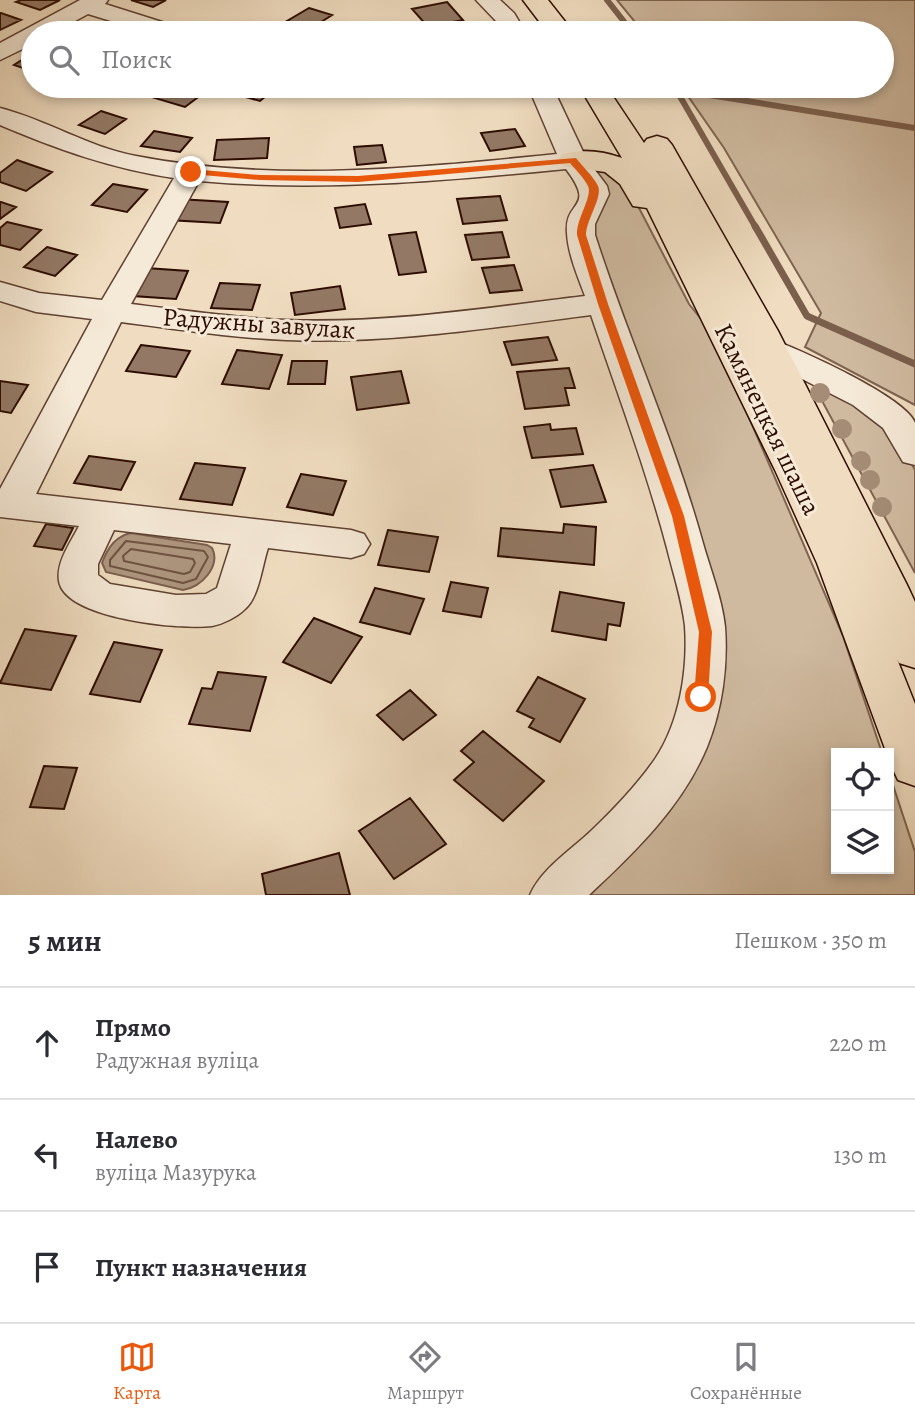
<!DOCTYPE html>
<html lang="ru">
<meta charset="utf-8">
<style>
:root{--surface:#fff;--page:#f2f2f3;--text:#2b2b33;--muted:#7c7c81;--line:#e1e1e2;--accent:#ea580c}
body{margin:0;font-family:Alegreya,serif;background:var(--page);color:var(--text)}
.controls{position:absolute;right:21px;bottom:21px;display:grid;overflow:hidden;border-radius:0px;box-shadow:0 4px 10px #0003}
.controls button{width:63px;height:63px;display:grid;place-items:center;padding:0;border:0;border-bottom:2px solid var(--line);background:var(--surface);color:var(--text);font:35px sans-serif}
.stop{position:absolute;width:21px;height:21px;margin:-16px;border:5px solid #ea580c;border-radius:50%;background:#fff}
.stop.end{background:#ea580c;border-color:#fff;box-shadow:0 2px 7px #0008}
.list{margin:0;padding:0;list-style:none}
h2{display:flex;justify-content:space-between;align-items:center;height:91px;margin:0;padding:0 28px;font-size:30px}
h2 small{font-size:23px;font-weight:400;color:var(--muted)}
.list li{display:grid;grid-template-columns:46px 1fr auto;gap:21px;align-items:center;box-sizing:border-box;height:112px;padding:0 28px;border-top:2px solid var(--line)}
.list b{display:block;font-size:26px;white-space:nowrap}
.list p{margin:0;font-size:23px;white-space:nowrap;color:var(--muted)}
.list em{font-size:23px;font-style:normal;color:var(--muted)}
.icon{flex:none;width:38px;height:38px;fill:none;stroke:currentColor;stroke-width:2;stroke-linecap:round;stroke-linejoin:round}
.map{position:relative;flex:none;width:915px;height:895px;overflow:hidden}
.search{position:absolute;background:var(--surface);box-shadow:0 4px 10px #0003;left:21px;right:21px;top:21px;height:77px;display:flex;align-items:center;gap:18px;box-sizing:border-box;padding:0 24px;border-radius:38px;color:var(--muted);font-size:26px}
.sheet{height:427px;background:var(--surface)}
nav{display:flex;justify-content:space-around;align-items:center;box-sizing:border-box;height:98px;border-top:2px solid var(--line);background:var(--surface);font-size:19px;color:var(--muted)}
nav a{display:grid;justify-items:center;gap:4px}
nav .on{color:var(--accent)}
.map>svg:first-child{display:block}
</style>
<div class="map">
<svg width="915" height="895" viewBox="0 0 915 895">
<rect width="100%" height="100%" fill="#f0ddc1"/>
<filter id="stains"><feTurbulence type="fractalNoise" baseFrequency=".00286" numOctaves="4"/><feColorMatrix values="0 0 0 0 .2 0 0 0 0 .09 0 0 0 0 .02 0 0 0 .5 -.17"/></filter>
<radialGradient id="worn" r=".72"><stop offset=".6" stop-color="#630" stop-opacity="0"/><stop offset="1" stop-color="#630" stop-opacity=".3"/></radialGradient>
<!-- green -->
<path fill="#cfbaa0" stroke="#7e6450" stroke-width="2" d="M617,0H915V405L805,347L821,313L724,148L681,86H882V33H644Z
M597,165L626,183L689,304L713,334L843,636L882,753H836V869H889V773L915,852V895H584L713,710L594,251L586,169Z
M814,386H824L875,414L895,432L915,470V573Z"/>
<!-- water -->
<path fill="#ae9680" stroke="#7b5f4d" stroke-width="2" d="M131,533L207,545L212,548C221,566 201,588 183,590L106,572L102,563C107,549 115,536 131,533Z"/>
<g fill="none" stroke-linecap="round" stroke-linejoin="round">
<!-- shore -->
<path stroke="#6e5240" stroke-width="2" d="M126,541L204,551L208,557L196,579L183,583L110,566V560Z
M131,549L193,559L195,563L190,572L184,574L124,561L123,556Z"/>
<!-- stream-far1 -->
<path stroke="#7b5f4d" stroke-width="6" d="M607,0L633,33
M674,86L756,228
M678,90L915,128"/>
<!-- stream -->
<path stroke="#7b5f4d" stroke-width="7" d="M755,226L807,316L915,364"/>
</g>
<!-- building -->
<path fill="#937965" stroke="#2e0d01" stroke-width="2" d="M21,0H60L40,10L16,2Z
M131,0H166L153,7Z
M447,2L463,20L428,27L412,9Z
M309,8L332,15L310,29L287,21Z
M0,13H1L21,20L0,30Z
M344,24L368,33H326Z
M88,25L107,32L72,33Z
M33,53L32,71L14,65Z
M163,86H213L185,107L148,96Z
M241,86H278L260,101L232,93Z
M101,111L126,119L105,134L79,125Z
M515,129L525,146L490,151L481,133Z
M154,131L192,138L180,152L141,146Z
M269,138L267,158L214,160L217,140Z
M382,145L386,162L357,165L354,147Z
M17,160L52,172L26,191L0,182V173Z
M113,184L147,190L127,212L92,205Z
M500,196L507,220L463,224L457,199Z
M178,199L228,202L220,223L168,220Z
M0,202H1L16,207L0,219Z
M365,204L371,224L340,228L335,208Z
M7,222L41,230L20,250L0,245V228Z
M416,232L426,272L399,275L389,235Z
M502,232L509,257L472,260L465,235Z
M47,247L77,255L55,276L24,267Z
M514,265L522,290L490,293L482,268Z
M146,268L188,271L176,299L133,296Z
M220,283L260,285L252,310L211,308Z
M340,286L345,309L295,315L291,293Z
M548,337L557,360L512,365L504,342Z
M141,345L190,351L176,377L126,371Z
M237,350L282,355L269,389L222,384Z
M292,361H327L325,384H288Z
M569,368L575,388H565L569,405L525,409L517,372Z
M401,371L409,403L357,410L351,377Z
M0,381L28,385L11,413L0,411Z
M550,424L551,430L576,428L583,454L532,458L524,427Z
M89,456L135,462L121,490L74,483Z
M195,463L245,468L232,505L180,499Z
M593,465L606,502L561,507L550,470Z
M301,474L346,481L333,515L287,507Z
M46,524L73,528L62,550L34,546Z
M564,524L596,527L594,565L498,556L501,528L563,533Z
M388,530L438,537L429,572L378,565Z
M451,582L488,588L481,617L443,611Z
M375,588L424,599L410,634L360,622Z
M560,592L624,603L620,626L608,624L606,640L552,631Z
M314,618L362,637L331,683L283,662Z
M25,629L76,636L51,690L0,683Z
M114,642L162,650L140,702L90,694Z
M218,672L266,677L250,731L189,724L202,688L212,689Z
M538,677L585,699L560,742L529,727L534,719L517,711Z
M410,690L436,715L403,740L377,715Z
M483,731L544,781L503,821L454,780L474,762L461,751Z
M44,766L77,768L64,809L30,807Z
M410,798L446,844L394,879L359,831Z
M339,853L350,895H266L262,874Z"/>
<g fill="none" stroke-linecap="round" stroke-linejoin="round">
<!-- minor casing -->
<g stroke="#5e4131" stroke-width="3">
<path id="minor" d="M80,0H108L105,4L181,28L185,33H150L88,14L53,33H33V44L0,60V43Z
M476,0H500L514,13L526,33H503L496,21Z
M528,86H552L586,158L607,186L609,194L595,224V235C628,338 673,436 702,540C710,569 722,598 725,627C728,667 722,710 707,747C682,807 635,852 589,895H530C542,868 570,851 592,830C615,808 637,785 655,759C680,722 688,669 685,626C682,599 673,573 667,548C646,469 617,392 591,315C490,328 389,344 286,340C231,338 176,329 121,322L36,494L351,530L364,534L370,544L364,554L351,558L268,548C262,566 259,597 245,609C237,617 223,624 212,626C181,630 65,619 59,581C56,562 71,542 79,526L0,517V489L92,319L36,312L0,301V282L39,293L102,300L174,178C112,169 57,149 0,125V108C47,120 88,147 136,156C274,183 418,168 557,154ZM566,169C597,210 564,199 567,233C568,254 578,277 585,296C485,308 386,324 285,320C234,318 182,310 131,304L199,181C322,192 444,181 566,169ZM114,530L231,544L217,588L206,594L176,595L110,584L98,575V564Z
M772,340C798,348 907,398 915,423C915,434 915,453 915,465L903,462L883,428L853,405L761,358L756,351L761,344Z"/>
</g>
<!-- major casing -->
<g stroke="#2e0d01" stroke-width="3">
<path id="major" d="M523,0H548L574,33H548Z
M579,86H606L644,143L647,139L657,136L667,139L672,145L778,331L907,585L915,602V668L899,663L897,659L915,704V786L898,780L891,765L817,563L775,470L647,208L633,206L620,184L605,172L563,166L558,160L563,154C582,149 603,151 622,158Z"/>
</g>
<!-- minor -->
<use href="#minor" fill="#f5e9d7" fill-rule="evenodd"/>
<!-- major -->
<use href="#major" fill="#f0ddc1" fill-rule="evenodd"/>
</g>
<!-- trees -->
<g fill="#a48c76">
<circle cx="820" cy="393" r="10"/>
<circle cx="842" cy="429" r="10"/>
<circle cx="861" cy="461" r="10"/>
<circle cx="870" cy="480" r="10"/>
<circle cx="882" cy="507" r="10"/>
</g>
<!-- route -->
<path fill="#ea580c" d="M576,158C583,167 593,176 598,186C603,197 586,220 586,235L608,304L684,516L712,632L708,697L701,703L694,697L699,632L672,516L598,304L577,235C576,219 593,196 588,186C584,178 576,170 570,163L358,182L260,180L191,174L187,172L191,169L260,175L358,176Z"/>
<g text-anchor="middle" stroke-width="6" stroke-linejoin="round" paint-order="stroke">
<!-- street labels -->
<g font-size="26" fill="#2e0d01" stroke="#f5e9d7">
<text transform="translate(259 323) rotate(4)" y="9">Радужны завулак</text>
<text transform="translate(768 419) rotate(64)" y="9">Камянецкая шаша</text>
</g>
</g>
<rect width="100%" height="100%" filter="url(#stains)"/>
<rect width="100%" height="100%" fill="url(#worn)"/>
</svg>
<div class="controls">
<button><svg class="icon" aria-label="locate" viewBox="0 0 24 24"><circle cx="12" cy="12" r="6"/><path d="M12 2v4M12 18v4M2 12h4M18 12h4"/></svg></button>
<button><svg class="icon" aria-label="layers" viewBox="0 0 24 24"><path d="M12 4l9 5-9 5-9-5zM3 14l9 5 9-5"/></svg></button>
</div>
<div class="stop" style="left:701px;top:697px"></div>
<div class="stop end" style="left:191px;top:172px"></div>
<div class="search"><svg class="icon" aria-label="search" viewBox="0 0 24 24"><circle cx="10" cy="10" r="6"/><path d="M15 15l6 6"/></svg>Поиск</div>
</div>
<section class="sheet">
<h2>5 мин<small>Пешком · 350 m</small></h2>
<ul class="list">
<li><svg class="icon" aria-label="ahead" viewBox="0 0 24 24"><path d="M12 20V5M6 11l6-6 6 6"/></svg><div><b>Прямо</b><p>Радужная вуліца</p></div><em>220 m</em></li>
<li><svg class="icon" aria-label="left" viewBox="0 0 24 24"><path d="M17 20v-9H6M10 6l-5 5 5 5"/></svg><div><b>Налево</b><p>вуліца Мазурука</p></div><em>130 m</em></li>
<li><svg class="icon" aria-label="arrive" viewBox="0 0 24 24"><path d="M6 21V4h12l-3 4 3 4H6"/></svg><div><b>Пункт назначения</b></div></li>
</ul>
</section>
<nav>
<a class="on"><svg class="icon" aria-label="map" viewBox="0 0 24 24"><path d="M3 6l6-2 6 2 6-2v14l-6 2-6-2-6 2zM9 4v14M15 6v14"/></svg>Карта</a>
<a><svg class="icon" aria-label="directions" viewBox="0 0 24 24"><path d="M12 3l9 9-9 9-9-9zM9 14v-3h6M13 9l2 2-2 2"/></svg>Маршрут</a>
<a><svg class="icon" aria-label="saved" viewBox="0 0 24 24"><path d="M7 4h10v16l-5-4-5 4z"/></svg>Сохранённые</a>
</nav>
